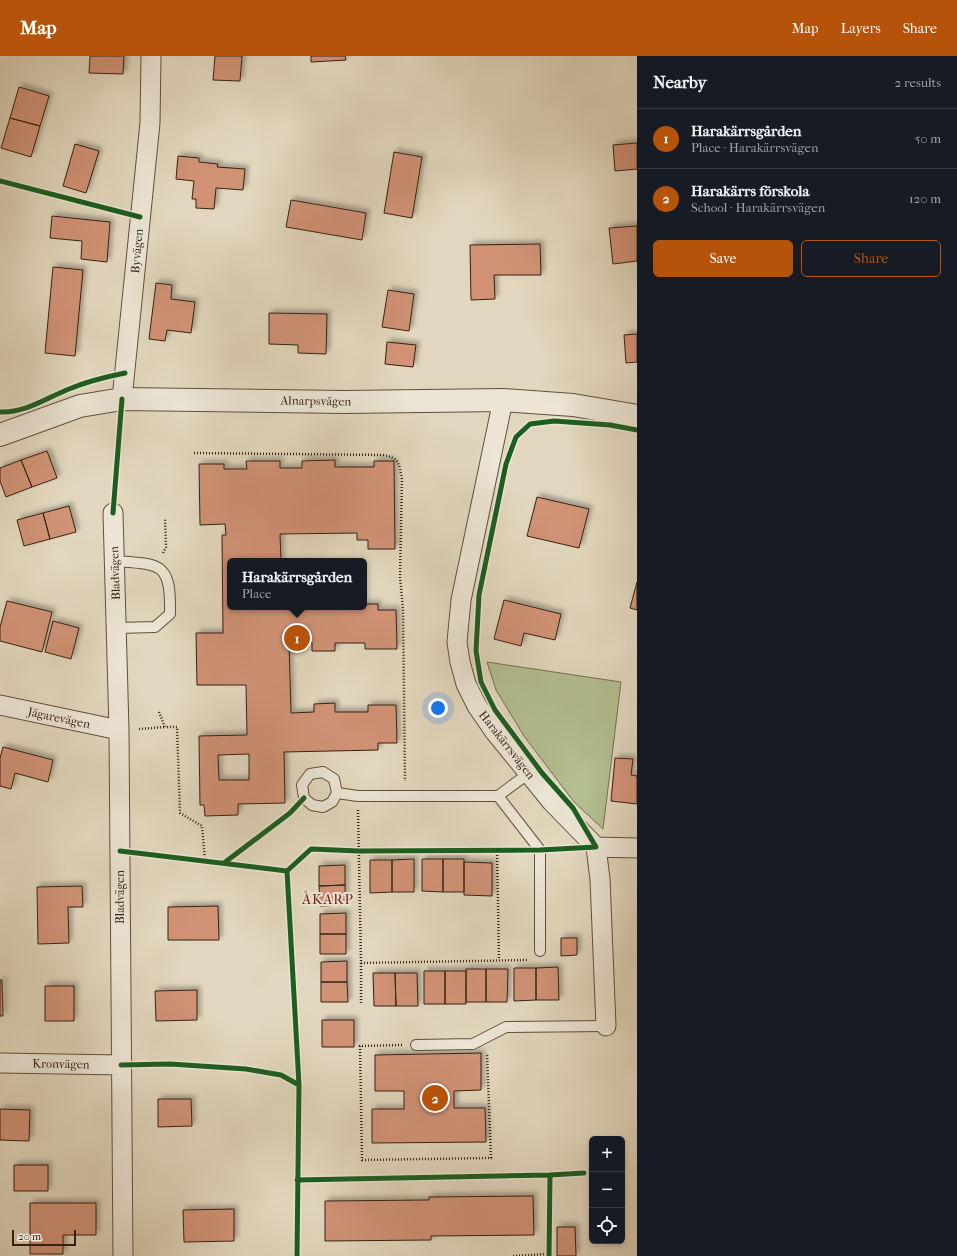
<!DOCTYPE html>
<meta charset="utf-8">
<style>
:root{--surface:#171b24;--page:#242831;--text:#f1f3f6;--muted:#9ea1a6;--line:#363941;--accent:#b45309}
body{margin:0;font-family:"IM FELL French Canon",serif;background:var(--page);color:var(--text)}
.controls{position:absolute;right:12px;bottom:12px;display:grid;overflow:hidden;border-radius:6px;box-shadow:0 2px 6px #0003}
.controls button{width:36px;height:36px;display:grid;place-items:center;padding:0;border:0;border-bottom:1px solid var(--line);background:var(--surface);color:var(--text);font:20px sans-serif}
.scale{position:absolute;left:12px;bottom:10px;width:64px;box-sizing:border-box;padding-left:4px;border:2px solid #352211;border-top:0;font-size:11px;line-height:14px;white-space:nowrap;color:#352211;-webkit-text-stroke:3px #ece5d5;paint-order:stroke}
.you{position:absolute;left:438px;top:652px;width:14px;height:14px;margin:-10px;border:3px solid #fff;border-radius:50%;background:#1a73e8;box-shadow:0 0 0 6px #1a73e833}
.badge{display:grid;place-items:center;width:26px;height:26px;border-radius:50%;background:var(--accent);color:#fff;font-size:13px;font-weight:700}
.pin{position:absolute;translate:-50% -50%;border:2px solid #fff;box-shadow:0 1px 4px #0006}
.popup{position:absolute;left:227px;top:502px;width:140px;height:52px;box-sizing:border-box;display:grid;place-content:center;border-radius:6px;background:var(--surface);filter:drop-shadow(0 1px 3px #0005);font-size:13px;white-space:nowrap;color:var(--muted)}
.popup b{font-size:15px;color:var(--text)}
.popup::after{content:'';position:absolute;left:50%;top:100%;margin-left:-8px;border:8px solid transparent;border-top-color:var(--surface)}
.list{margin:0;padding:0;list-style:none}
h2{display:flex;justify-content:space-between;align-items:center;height:52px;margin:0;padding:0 16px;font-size:17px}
h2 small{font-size:13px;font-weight:400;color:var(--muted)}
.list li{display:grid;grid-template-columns:26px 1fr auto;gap:12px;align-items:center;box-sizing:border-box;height:60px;padding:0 16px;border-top:1px solid var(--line)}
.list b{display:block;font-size:15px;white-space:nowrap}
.list p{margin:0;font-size:13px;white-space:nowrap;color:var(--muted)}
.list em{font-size:13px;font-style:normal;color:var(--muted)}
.actions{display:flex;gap:8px;padding:12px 16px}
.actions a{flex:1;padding:9px 0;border:1px solid var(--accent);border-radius:6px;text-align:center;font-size:14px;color:var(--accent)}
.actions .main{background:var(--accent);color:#fff}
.icon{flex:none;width:22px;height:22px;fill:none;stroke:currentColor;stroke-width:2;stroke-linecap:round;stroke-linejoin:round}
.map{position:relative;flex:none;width:637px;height:1200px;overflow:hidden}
header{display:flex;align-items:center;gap:24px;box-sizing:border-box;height:56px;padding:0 20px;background:var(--accent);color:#fff}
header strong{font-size:19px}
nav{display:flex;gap:22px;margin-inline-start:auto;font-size:14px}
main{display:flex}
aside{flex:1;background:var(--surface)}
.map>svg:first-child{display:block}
</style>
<header>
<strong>Map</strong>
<nav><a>Map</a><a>Layers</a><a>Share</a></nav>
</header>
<main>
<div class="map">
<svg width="637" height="1200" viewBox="0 0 637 1200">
<defs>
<filter id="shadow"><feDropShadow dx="3.5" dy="-3.5" stdDeviation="2" flood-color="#0004"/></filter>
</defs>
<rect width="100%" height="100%" fill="#e2d7be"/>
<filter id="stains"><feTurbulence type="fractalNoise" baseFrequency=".005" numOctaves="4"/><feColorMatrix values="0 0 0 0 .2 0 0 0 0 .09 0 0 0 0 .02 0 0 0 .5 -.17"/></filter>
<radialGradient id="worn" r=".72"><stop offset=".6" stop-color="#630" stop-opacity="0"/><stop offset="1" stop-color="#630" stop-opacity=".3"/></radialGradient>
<!-- green -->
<path fill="#b3be91" stroke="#747051" d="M487,606L621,626L603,773L574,746L524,680L496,634Z"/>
<!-- building -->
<path fill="#d19276" stroke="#352211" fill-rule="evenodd" filter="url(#shadow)" d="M90,0H124L123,18L89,17Z
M215,0H242L240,25L213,24Z
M311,0H345L346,4L311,6Z
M19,31L49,40L40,70L10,62Z
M10,62L40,70L31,101L1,92Z
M637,87V113L615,115L613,89Z
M75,88L99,95L86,137L63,130Z
M394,96L422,101L412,162L384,157Z
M178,100L199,102V106L218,108L217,111L245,113L243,134L216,132L214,153L196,152V143H192L194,125L176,123Z
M291,144L366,157L362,184L286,171Z
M52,160L110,166L107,206L81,203L82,185L50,182Z
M637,170V205L613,208L609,172Z
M540,188L541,219H494L495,243L471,244L470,189Z
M53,211L83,214L75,300L45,297Z
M156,227L172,229L171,243L195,246L191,277L167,274L165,285L149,283Z
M388,234L414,238L409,275L382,271Z
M269,257L327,258L326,298L298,297V289L269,288Z
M637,278V306L626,307L624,279Z
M387,286L416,289L413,311L385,308Z
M47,395L57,422L32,431L21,404Z
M21,404L32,431L6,441L0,425V412Z
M335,404V411H374V405H394L395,493H368V484H357V477L280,478L281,505H230V551H364V548H378V554H396L397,593H365V587H335V595H312V587L289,588L291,657L314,656V648L335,647V656H368V649H396L397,687H378V694L284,696L285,747L238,748V759L205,760L204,749H200L199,680L247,679L246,629H197L196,577H223L222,479H226L225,468L200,469L199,408H224V413H247L246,405H280V412H302V405ZM249,698V724H219L218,699Z
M537,441L589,453L579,492L527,480Z
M69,450L76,476L50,483L43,457Z
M43,457L50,483L24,490L17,464Z
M637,526V554L630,552Z
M504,544L561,558L555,584L524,577L521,590L494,583Z
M7,545L52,556L42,596L0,585V571Z
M53,565L79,572L71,603L45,596Z
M3,691L53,704L48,726L15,717L11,733L0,730V702Z
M615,702L633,703L631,719L637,720V748L611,745Z
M414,803V836H392V804Z
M422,803H443V836L422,835Z
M443,803H464V836H443Z
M370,804H392V836L370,837Z
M464,806L492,807V840L464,839Z
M345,809V829L319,830V810Z
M345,829V849L320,850L319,830Z
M82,830L83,851H68L69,887L38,888L37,831Z
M218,850L219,884H168V851Z
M346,857V878H320V858Z
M320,878H346V898H320Z
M561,882H577V899L561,900Z
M347,905V926H321V906Z
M558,911L559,944H536V912Z
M514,912H536V944L514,945Z
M466,913H486V946H466Z
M486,913H508L507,946H486Z
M424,915H445V948H424Z
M445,915H466V948H445Z
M373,917H395L396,950H374Z
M395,917H417L418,950H396Z
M0,924H2L3,960H0Z
M321,926H347L348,946H321Z
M45,930H74V965H45Z
M197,934V964L156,965L155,935Z
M322,964H354V991H322Z
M481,997V1034L454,1035V1052H485L486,1086L372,1087V1053H404V1035H375V999Z
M158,1043H191L192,1070L158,1071Z
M0,1053L30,1054L29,1085L0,1084Z
M14,1109H48V1135H14Z
M533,1140L534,1179L431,1180V1184L325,1185V1145L429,1144V1141Z
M30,1147H96V1179H63V1198H30Z
M234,1153V1185L184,1186L183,1154Z
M557,1171H575L576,1200H557Z"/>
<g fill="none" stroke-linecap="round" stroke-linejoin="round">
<!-- service casing -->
<g stroke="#604f3c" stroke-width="12">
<path id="service" d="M114,505C161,508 171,506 170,558L155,571L116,572
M337,737L334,723L323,716L310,718L302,729L304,742L312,749L323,751L332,746L337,737L358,740H498L529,717
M498,740L540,794V895
M416,989L473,988L506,971L606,970"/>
</g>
<!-- minor casing -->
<g stroke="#604f3c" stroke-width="21">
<path id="minor" d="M122,343L150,67L151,0
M503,344L461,544L457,586L460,606L466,628L477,650L495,676L552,746L596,791L600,823L606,970
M113,457L119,674L123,1200
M0,649L119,674
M596,791L637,792
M0,1007L121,1009"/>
</g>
<!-- tertiary casing -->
<g stroke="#604f3c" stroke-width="24">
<path id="tertiary" d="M0,379L80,350L122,343L344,346L503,344L573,349L637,360"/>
</g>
<!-- path -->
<path stroke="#352211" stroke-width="2.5" stroke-dasharray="1 2" stroke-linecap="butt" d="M194,397L383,399C399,402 399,407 402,423L400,521L403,553L405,725
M163,497L166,491L165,463
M159,656L165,671H177L180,757L202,770L205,805
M139,673L165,671
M358,754L361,907L528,904
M497,793L499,904
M361,907V949
M402,989L360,990L362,1104L491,1102L487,997
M513,1200L549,1198"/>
<!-- service -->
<use href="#service" stroke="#ece5d5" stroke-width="10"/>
<!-- minor -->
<use href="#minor" stroke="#ece5d5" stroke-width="19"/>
<!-- tertiary -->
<use href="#tertiary" stroke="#ece5d5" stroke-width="22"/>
<!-- cycleway casing -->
<g stroke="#ece5d5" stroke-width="8">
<path id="cycleway" d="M0,125L140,161
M0,356C26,357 46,342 69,333C88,325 105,321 125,317
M113,457L122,343
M120,795L287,815
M224,807L290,757L304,742
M121,1009L170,1008L246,1013L281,1019L299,1029
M297,1124L550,1119
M297,1200L299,1029L287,815L311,793L359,795L540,794L596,791L573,752L542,717L495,654L481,626L476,595L479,539L506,408L516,381L530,368L554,365L610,369L637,374
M549,1200L550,1119L584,1117"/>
</g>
<!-- cycleway -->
<use href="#cycleway" stroke="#1b5e20" stroke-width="5"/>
</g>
<g text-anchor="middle" stroke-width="4" stroke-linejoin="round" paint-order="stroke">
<!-- street labels -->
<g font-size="12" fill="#352211" stroke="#ece5d5">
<text transform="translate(137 195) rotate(-85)" y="4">Byvägen</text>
<text transform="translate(316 345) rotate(1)" y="4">Alnarpsvägen</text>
<text transform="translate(115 517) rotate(-92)" y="4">Bladvägen</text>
<text transform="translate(59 662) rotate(12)" y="4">Jägarevägen</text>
<text transform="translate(507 689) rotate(52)" y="4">Harakärrsvägen</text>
<text transform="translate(120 841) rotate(-90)" y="4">Bladvägen</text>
<text transform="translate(61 1008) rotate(1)" y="4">Kronvägen</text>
</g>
<!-- quarter labels -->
<g font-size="14" letter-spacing="1" fill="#7a1f14" stroke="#ece5d5">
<text x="328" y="848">ÅKARP</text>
</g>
</g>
<rect width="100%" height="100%" filter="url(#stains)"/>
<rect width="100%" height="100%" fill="url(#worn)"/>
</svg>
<div class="controls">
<button>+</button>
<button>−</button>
<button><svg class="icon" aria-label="locate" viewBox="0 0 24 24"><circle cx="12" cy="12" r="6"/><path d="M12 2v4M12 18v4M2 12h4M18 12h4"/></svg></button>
</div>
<div class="scale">20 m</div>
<div class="you"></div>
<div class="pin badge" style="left:297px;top:582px">1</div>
<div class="popup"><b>Harakärrsgården</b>Place</div>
<div class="pin badge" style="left:435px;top:1042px">2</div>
</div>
<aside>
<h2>Nearby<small>2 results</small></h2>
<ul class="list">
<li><span class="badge">1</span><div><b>Harakärrsgården</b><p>Place · Harakärrsvägen</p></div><em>50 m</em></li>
<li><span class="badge">2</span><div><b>Harakärrs förskola</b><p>School · Harakärrsvägen</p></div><em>120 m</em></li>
</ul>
<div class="actions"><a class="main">Save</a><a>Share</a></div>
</aside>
</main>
